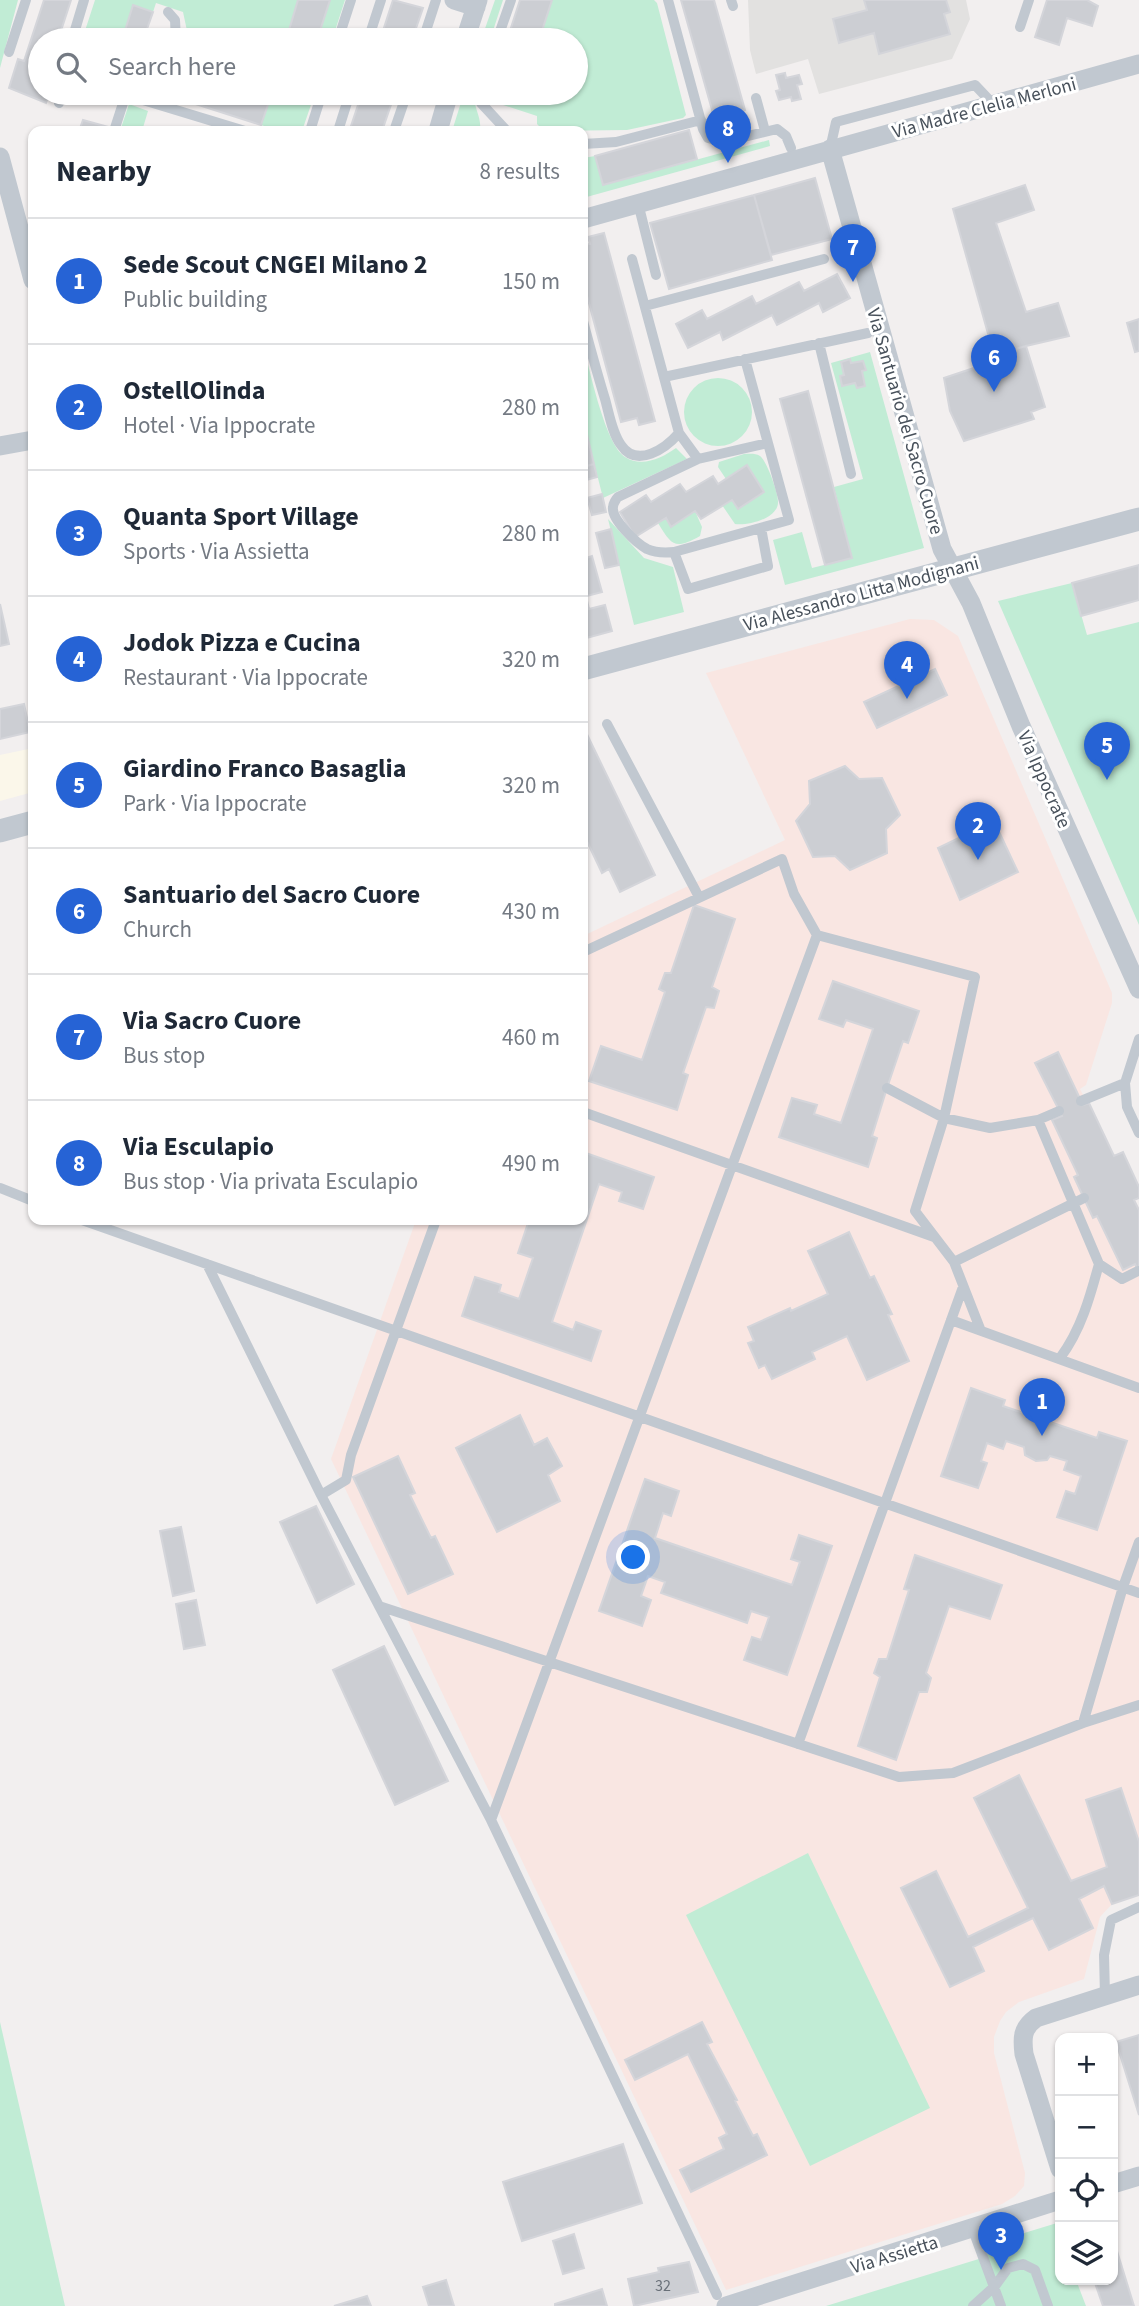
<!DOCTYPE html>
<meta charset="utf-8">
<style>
:root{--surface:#fff;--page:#f2f2f3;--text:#1f2937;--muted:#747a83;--line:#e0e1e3;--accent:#2663d5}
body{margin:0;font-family:"Source Sans 3",sans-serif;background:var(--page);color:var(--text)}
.controls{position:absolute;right:21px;bottom:21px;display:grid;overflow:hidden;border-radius:14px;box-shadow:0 2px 5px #0004}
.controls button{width:63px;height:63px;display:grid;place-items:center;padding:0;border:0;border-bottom:2px solid var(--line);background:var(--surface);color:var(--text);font:35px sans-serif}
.you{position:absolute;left:634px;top:1558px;width:24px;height:24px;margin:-18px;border:5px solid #fff;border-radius:50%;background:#1a73e8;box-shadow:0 0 0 10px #1a73e833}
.badge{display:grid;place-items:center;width:46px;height:46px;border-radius:50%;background:var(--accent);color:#fff;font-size:23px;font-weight:700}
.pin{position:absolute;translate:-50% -58px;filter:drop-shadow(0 2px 4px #0008)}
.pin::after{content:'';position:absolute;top:37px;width:24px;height:21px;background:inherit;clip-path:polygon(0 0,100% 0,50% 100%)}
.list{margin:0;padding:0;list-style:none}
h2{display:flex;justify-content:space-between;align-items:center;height:91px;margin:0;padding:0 28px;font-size:30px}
h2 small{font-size:23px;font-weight:400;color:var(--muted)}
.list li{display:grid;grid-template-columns:46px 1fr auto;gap:21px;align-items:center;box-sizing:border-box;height:126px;padding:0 28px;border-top:2px solid var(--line)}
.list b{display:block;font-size:26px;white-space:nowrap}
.list p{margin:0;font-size:23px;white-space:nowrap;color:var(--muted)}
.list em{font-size:23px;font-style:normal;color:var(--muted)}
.icon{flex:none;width:38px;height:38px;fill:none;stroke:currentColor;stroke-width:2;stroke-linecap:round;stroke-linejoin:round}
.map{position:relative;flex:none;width:1139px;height:2306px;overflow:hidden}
.search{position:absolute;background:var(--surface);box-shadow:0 2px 5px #0004;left:28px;top:28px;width:560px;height:77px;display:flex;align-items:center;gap:18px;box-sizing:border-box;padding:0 24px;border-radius:38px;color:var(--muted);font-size:26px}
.panel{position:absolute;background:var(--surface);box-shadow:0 2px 5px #0004;left:28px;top:126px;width:560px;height:1099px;border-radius:14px}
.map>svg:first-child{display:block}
</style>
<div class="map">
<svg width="1139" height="2306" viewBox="0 0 1139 2306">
<rect width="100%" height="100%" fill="#f2efef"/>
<!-- commercial -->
<path fill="#fbf7ea" d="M33,748V792L0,801V755Z"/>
<!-- education -->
<path fill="#e2e1e0" d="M748,0H966L970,19L952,59L819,94L808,59L756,74L750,50Z"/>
<!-- medical -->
<path fill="#f9e6e2" d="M910,619L934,620L958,636L1112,993V1003L1086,1085L1080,1089L1114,1156L1123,1152L1139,1187V1198L1135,1200L1139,1210V1895L1112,1904L1100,1917L1084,1979L1019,2002L1006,2012L1000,2021L994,2037V2053L1025,2173L1024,2186L1015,2196L1002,2204L726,2290L331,1459L416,1220H583V936L785,840L706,673Z"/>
<!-- green -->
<path fill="#c1ecd5" d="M0,0H18L0,68Z
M95,0H298L286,40H189L183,12L156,3L153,12L133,5L122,39L125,40H82Z
M330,0H345L332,40H317Z
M495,0H503L490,40H481Z
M552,0H654L657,3L686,115L683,118L627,130L544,131L537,124V116L488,100L490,93H502L520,99L522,93H576V40H539Z
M256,93H315L302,131H280L261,125L269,102L254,98Z
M464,93H474C473,107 482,117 480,131H452Z
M129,104L148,111L142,131H120Z
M769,140L770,146L583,198V158L595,156L604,185Z
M583,345C590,370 605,444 625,457C642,468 662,458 676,448L687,459L603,498L583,419Z
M870,352L924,548L785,585L773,540L802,532L812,568L852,558L834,487L863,479L831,363Z
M684 412a34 34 0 1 1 68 0a34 34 0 1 1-68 0Z
M744,454C749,454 755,453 760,456C767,461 779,495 778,503C777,519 747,526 735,524L722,505L732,500L738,509L764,492L747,466L726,479L718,467L719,462Z
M695,511L702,527L700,536C675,550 672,546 658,523L666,518L671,526Z
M608,519L644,558L673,567L684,612L634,625Z
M1072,583L1087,635L1139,622V925L998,601Z
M808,1853L930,2108L810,2166L686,1915Z
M0,2022L65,2306H0Z
M1057,2223L1060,2233V2280H1076L1086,2306H826L982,2258L1005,2239Z"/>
<!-- building -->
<path fill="#ccced3" stroke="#d4d5da" stroke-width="2" d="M44,0H71L58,40H40V93H49L46,103L9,88L18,59L24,61Z
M298,0H330L317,40H286Z
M393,0L423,8L412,40H380Z
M520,0H552L539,40H507Z
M681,0H714L745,110L733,113L735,119L716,124Z
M864,0H946L950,12L944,14L950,34L879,54L874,33L839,43L833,19L867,10Z
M1047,0H1087L1098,6L1092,26L1067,18L1059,45L1035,37Z
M133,5L153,12L147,29L168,35L167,40H122Z
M785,73L786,78L799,75L802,84L797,85L801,99L792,101L791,97L779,100L776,91L780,90L776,75Z
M178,93H240L269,102L261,125L177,98Z
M362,93H395L382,131H358L350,129Z
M83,120L108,127L106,131H79Z
M689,130L697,159L603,185L595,156Z
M815,178L832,239L771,255L754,195Z
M1025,185L1034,210L996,223L1026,312L1058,303L1069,336L1026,346L994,355L953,209Z
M754,195L772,260L669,289L650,223Z
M604,233L655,421L639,425L637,418L621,422L583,281V245L590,244L588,237Z
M837,274L850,298L823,312L819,303L777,325L772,315L723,340L720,332L688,348L676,324L702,310L707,319L752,296L756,304L799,282L804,291Z
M1139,319V351L1135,352L1127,323Z
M1026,346L1045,407L1031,412L1034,419L964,441L950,411L944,378L986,364L984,358Z
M850,359L851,363L863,361L866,370L862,371L865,386L857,388L855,383L842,386L840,376L844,375L841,362Z
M808,391L852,558L825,565L780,399Z
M584,422L594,464L583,467V422Z
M594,464L597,477L583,481V467Z
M747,465L764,492L738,509L732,500L701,519L695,511L671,527L666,518L635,537L620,512L646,495L651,502L680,484L686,492L713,476L718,484Z
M602,494L606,512L592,515L587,498Z
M611,529L619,565L605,568L596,533Z
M592,556L602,592L583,597V559Z
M1139,565V600L1081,616L1072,583Z
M586,596L589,609L605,605L612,631L583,639V597Z
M0,604L9,644L0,646Z
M935,669L947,695L877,728L864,702Z
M24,704L30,732L0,739V709Z
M583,726L655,875L620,892L609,869L602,873L583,833Z
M845,766L859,779L882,778L900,815L886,829L887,853L850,870L835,856L813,857L796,821L810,804L809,781Z
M994,821L1018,872L960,900L938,848Z
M694,905L735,919L712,987L719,991L714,1008L706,1007L683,1073L688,1075L677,1110L589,1081L601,1046L642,1060L665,992L659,989L665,973H671Z
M833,981L919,1011L908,1043L903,1041L887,1088L872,1136L877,1138L868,1167L779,1137L792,1098L817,1105L814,1114L841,1123L873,1029L846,1020L843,1027L819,1019Z
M1058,1052L1083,1105L1089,1103L1114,1156L1123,1152L1139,1187V1198L1134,1200L1139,1210V1273L1135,1264L1123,1270L1097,1216L1093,1218L1074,1177L1078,1175L1052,1120L1062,1116L1035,1063Z
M583,1152L654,1177L643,1209L619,1201L622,1192L599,1184L552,1322L573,1330L576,1322L601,1331L591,1361L462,1316L475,1277L501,1285L499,1292L519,1299L533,1258L518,1253L529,1220L545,1222L546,1220H583Z
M849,1232L870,1278L874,1276L892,1314L888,1315L909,1361L867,1380L847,1336L812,1352L815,1359L772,1379L765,1365L759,1368L748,1343L754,1341L748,1327L790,1308L791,1311L828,1294L808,1251Z
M971,1388L1005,1400L1003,1406L1097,1438L1099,1432L1127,1441L1097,1530L1057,1517L1066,1491L1075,1494L1081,1476L1064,1470L1067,1461L1050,1456L1047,1460L1036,1461L1025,1455L1024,1447L1006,1441L1003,1449L987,1443L981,1461L987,1463L978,1488L941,1476Z
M520,1415L534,1445L547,1438L562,1466L548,1475L560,1501L497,1532L456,1448Z
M398,1456L415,1493L410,1495L431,1538L435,1536L453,1574L408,1594L353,1477Z
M645,1479L679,1491L671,1516L663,1513L655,1538L792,1585L800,1562L791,1559L799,1535L832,1546L787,1675L744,1660L752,1637L761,1640L769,1617L751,1611L747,1623L661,1593L665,1582L648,1576L641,1596L651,1600L642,1626L599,1611Z
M316,1506L354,1584L317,1603L280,1522Z
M181,1527L194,1591L173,1596L160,1531Z
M915,1555L1002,1585L990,1619L949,1606L926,1673L931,1678L927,1692H919L896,1760L858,1746L880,1677L874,1673L879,1659H887L909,1590L904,1589Z
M196,1600L205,1645L184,1649L176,1604Z
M384,1646L448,1781L395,1805L333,1670Z
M1019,1775L1071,1881L1107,1867L1086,1800L1121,1788L1139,1842V1895L1112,1904L1104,1886L1079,1899L1093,1928L1049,1950L1033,1918L973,1947L984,1971L950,1987L901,1888L936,1871L968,1937L1028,1908L974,1798Z
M702,2022L712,2042L707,2044L737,2100L735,2101L753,2136L757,2134L767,2155L691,2192L680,2170L724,2149L719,2138L727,2134L688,2054L635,2080L625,2060Z
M1139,2035V2115L1116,2042Z
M623,2144L642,2203L522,2241L503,2182Z
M574,2234L584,2268L563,2274L553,2241Z
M1113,2238L1134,2306H1103L1094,2280H1113Z
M689,2262L698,2292L634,2306L628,2279L659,2272L658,2268Z
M446,2280L454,2306H429L423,2287Z
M602,2289L607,2306H555V2304Z
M367,2296L371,2306H334Z"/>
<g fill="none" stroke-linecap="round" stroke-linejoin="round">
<!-- service -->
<path stroke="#c1c8d0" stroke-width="10" d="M668,0L703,129L708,138L723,142L777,129L786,136L791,148
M731,0L733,6
M168,12L175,20L176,40
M1020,27L1029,0
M72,40L84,0
M338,40L351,0
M368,40L381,0
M423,40L436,0
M497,40L511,0
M9,52L26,0
M120,93L245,131
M481,93V103L507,131
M756,98L765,131
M59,103L62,93
M114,131L126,94
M310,131L322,93
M338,131L350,93
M394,131L407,93
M583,144L616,142L701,120
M830,149L836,122L975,85L993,104
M638,203L656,275
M632,259L679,433L698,459
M645,306L824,259
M583,321C590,347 597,373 605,399C609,413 612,433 621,445C637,469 666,448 679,433
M819,343L851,474
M745,359L789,520L674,552C665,553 656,553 647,549C636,543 611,519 613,507C613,504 616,499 618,497L698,459L768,443
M664,377L868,333
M674,552L688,589L768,566L761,528
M607,724L699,897
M583,952L782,859L794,894L817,935L975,977L944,1118L915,1211L954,1262L981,1331
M1139,1039L1125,1083L1127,1107L1139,1133
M887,1088L944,1118L990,1128L1038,1120
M1081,1101L1125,1083
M1059,1111L1038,1120L1099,1264L1122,1279L1138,1271
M583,1112L934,1237
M0,1188L33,1201
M82,1220L1139,1593
M954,1262L1084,1198
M207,1264L321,1495L491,1820L717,2295
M951,1320L1139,1388
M1060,1358C1081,1330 1090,1297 1099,1264
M321,1495L346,1480L351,1455L436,1220
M379,1606L899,1777L953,1773L1083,1723L1139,1705
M1083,1723L1123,1587L1139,1542
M798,1744L963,1287
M491,1820L817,935
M1105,1996L1104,1955L1111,1920L1139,1907
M973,2230L1001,2306
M973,2306L995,2286L1008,2268L1023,2264L1035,2270L1048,2306"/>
<!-- minor -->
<path stroke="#c1c8d0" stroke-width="19" d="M454,0L476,7
M465,40L478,0
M438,131L449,93
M830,149L942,549L971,603L1021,726L1139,989
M0,157L33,280
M583,219L1139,64
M0,446L33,440
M1060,2169L1024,2054C1022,2038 1022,2028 1036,2018L1139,1985
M1113,2184L1139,2176
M726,2306L1060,2200"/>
<!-- tertiary -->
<path stroke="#c1c8d0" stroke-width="23" d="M583,669L1139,519
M0,831L33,822"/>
</g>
<g text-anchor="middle" stroke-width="6" stroke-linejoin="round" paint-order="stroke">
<!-- number labels -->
<g font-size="16" fill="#697079">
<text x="663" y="2291">32</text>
</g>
<!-- street labels -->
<g font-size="19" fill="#48515b" stroke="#fff">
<text transform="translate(984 107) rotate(-15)" y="7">Via Madre Clelia Merloni</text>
<text transform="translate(906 421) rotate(74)" y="7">Via Santuario del Sacro Cuore</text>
<text transform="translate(861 593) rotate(-15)" y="7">Via Alessandro Litta Modignani</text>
<text transform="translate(1045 779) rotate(66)" y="7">Via Ippocrate</text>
<text transform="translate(894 2254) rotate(-17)" y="7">Via Assietta</text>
</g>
</g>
</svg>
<div class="controls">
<button>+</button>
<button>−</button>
<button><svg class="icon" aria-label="locate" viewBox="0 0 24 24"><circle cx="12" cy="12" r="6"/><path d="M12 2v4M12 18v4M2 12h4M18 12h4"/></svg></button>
<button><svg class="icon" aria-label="layers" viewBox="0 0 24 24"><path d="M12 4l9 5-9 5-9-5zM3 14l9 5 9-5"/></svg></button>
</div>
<div class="you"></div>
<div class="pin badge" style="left:1042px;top:1436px">1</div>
<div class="pin badge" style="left:978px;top:860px">2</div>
<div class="pin badge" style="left:1001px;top:2270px">3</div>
<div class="pin badge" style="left:907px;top:699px">4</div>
<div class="pin badge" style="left:1107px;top:780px">5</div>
<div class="pin badge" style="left:994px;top:392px">6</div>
<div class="pin badge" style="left:853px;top:282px">7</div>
<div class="pin badge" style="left:728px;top:163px">8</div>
<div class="search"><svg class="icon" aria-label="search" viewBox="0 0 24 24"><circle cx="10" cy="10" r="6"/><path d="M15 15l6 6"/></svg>Search here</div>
<section class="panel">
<h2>Nearby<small>8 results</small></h2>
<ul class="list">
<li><span class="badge">1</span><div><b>Sede Scout CNGEI Milano 2</b><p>Public building</p></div><em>150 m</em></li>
<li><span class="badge">2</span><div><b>OstellOlinda</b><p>Hotel · Via Ippocrate</p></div><em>280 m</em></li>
<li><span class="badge">3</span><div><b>Quanta Sport Village</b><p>Sports · Via Assietta</p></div><em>280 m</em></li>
<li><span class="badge">4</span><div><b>Jodok Pizza e Cucina</b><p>Restaurant · Via Ippocrate</p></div><em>320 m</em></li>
<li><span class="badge">5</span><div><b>Giardino Franco Basaglia</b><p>Park · Via Ippocrate</p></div><em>320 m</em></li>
<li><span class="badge">6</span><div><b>Santuario del Sacro Cuore</b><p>Church</p></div><em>430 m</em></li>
<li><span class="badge">7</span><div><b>Via Sacro Cuore</b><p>Bus stop</p></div><em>460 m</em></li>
<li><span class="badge">8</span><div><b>Via Esculapio</b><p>Bus stop · Via privata Esculapio</p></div><em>490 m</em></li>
</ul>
</section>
</div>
